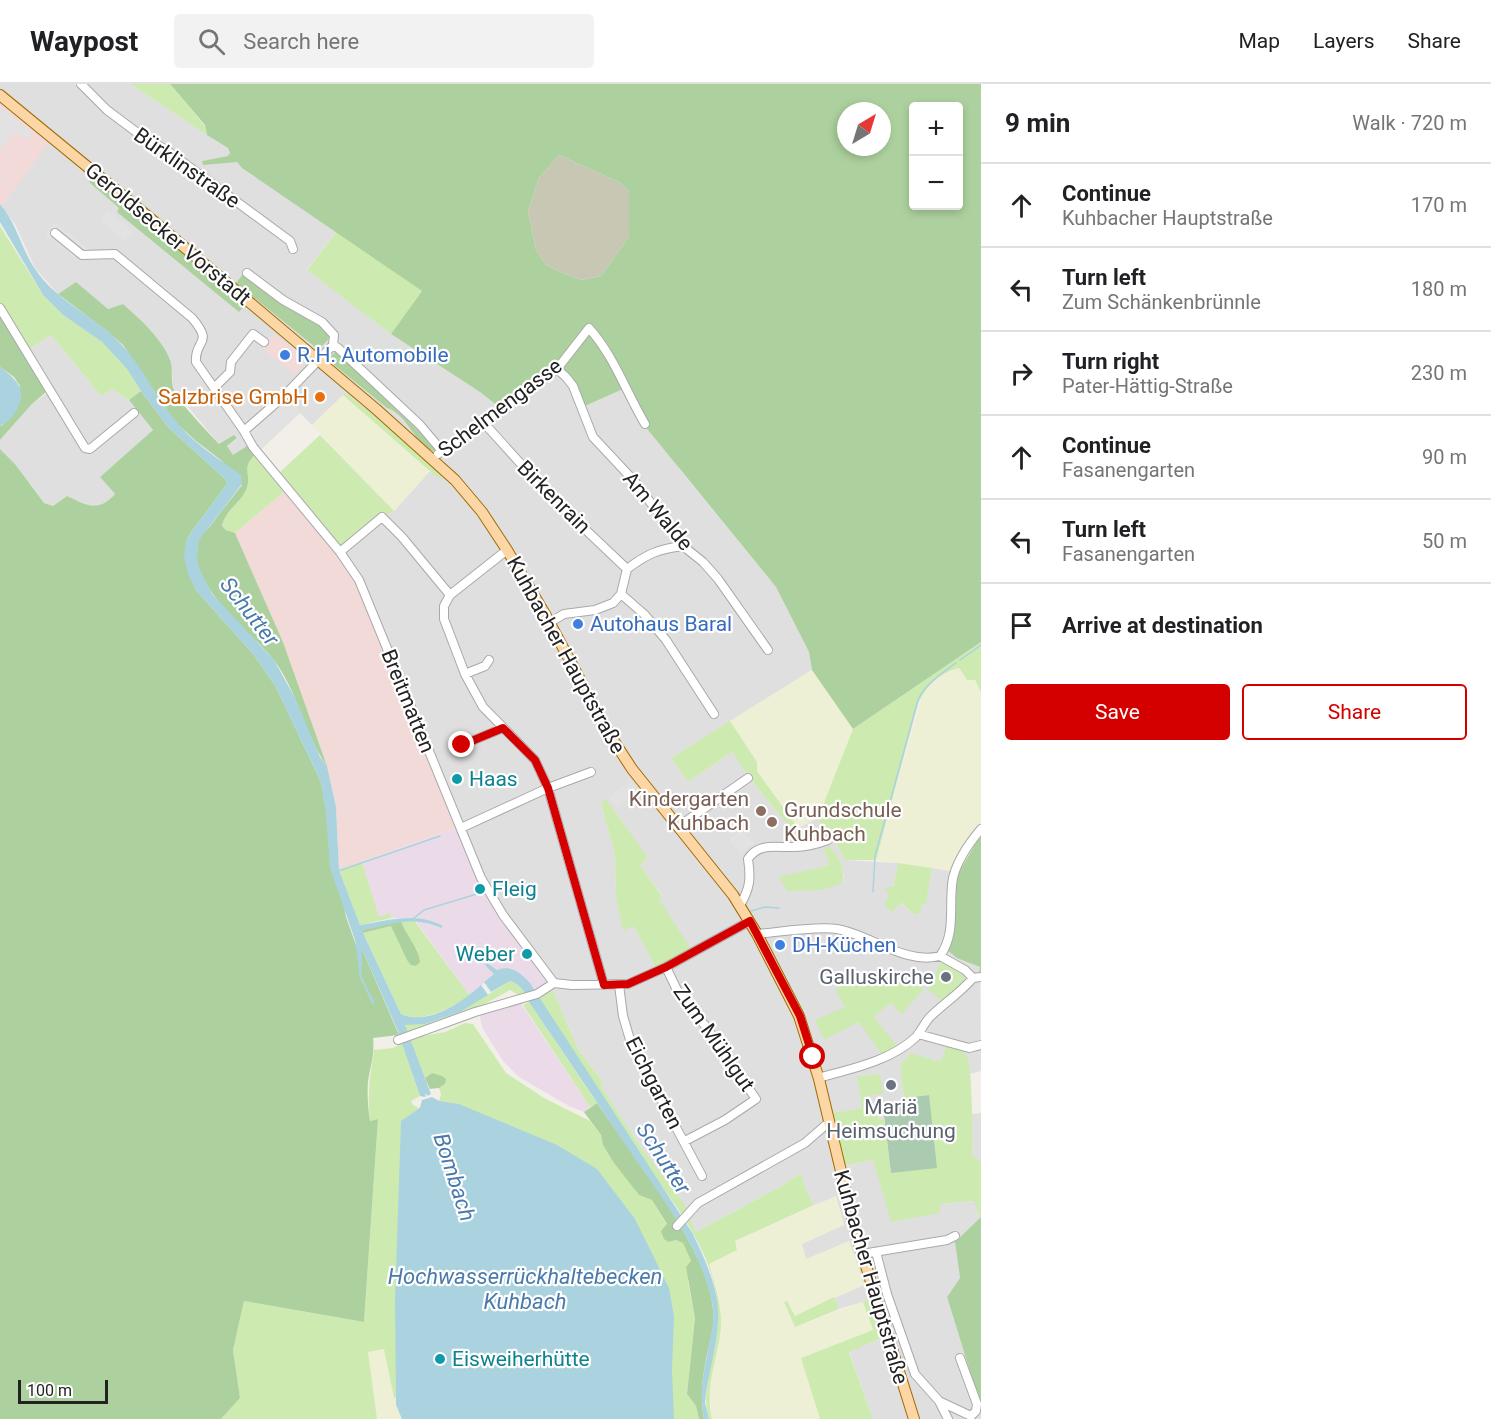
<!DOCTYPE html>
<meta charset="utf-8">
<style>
:root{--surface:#fff;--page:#f2f2f2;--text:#202124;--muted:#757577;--line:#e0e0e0;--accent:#d40000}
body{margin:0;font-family:Roboto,sans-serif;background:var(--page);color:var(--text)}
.controls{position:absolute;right:18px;top:18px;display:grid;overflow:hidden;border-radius:6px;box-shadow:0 3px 9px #0003}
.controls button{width:54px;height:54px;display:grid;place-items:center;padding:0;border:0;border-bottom:2px solid var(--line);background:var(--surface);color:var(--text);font:30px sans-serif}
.compass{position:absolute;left:837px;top:18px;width:54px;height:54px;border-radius:50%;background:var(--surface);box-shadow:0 3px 9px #0003;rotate:38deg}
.scale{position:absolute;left:18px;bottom:15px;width:90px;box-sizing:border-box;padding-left:6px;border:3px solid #222;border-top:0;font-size:16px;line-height:21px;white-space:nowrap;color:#222;-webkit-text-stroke:4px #fff;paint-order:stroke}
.stop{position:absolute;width:18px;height:18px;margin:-14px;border:4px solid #d40000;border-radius:50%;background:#fff}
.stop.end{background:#d40000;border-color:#fff;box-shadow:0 2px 6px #0008}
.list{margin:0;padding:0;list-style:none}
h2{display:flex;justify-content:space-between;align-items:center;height:78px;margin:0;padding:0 24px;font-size:26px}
h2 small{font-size:20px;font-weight:400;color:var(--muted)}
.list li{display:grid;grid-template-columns:39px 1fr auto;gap:18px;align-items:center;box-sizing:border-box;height:84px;padding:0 24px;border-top:2px solid var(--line)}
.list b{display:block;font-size:22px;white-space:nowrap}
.list p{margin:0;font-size:20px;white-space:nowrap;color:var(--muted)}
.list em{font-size:20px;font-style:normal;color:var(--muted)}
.actions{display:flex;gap:12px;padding:18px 24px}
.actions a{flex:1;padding:14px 0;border:2px solid var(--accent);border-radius:6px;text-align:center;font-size:21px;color:var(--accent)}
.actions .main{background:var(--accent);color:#fff}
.icon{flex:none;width:33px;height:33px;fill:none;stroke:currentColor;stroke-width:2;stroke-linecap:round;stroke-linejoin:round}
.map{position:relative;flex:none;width:981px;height:1335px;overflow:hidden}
header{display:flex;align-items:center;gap:36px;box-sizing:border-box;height:84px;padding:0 30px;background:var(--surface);border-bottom:2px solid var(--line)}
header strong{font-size:28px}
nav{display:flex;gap:33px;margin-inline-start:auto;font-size:21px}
.search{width:420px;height:54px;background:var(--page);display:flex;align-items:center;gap:15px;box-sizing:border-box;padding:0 21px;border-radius:6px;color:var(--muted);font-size:22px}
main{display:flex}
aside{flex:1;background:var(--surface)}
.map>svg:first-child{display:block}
</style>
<header>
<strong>Waypost</strong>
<div class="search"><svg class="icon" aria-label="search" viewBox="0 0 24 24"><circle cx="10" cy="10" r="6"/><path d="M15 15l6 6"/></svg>Search here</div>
<nav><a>Map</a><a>Layers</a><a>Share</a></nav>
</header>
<main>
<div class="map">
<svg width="981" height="1335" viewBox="0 0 981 1335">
<rect width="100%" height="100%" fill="#f2efe9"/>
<!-- residential -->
<path fill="#e0dfdf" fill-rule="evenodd" d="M0,0H130L228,64L230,69L229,72L202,77L237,78L242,84L337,147L307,185L391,250L480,308L499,324L551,281L557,279L572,295L585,322L623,305L680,386L776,503L809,568L812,586L671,674L688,698L732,668L751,696L792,746L818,734L824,754H833L845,776L898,779L893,803L901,819L914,831L922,820L926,819L932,784L959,788L951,870L980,883L981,987L970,990L967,973L941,978L900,981L905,1021L883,1023L884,1035L879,1036L872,1030L869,1011L880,990L858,992L862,1024L832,1029L844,1082L873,1076L878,1091L940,1120L975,1117L980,1134L955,1158L960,1194L947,1213L981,1323V1335H873L849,1267L881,1255L869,1216L839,1225L834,1213L864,1200L849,1157L806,1176L802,1160L836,1113L814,1121L806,1106L801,1089L781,1102L696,1148L688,1132L600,1003L604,1000L578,965L553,906L530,869L502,831L458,743L455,744L400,600L336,467L381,428L388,430L394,427L430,387L438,394L441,392L375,328L365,324L346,309L312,341L300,329L255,371H233L227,362L237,355L234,351L220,361L174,306L170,274L152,248L137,233L123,220L108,225L76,199L58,210L35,184L15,140L0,120ZM601,719L648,774L640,781L662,811L658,814L656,884L634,841L616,813L615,771ZM825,765L841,781L844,793L842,799L780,794L830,781ZM924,905L891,919L874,933L896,962L859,938L824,955L845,923Z
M51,251L101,312L112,304L129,316L153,346L100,393L115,410L108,417L98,422L86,421L67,412L53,422L44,419L15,380L0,365V356L31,321L52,305L28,266Z
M981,1029V1078L973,1073L971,1030Z"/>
<!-- commercial -->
<path fill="#f2dad9" d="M0,21L13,29L50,57L2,122L0,120Z
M274,249L303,273V281L295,291L266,268L265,265Z
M285,407L336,467L358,500L400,600L455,744L339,786L336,723L327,682L283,558L235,449Z"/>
<!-- industrial -->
<path fill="#ebdbe8" d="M458,743L480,795L530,869L553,906L538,913L530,899L491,883L494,890L470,912L415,836L441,844L442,842L415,834H392L390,829L379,834L362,778Z
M520,918L590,1023L584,1028L569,1022L519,993L503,977L483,945L480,934L481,930Z"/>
<!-- construction -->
<path fill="#c7c7b4" d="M559,71L619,98L629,107V153L601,192L581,196L563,189L546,181L536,166L528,127L539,94Z"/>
<!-- farmland -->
<path fill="#eef0d5" d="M343,311L430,387L394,427L312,341Z
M959,584L967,596H975L981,608V750L959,788L876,776L923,610L940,592Z
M812,586L853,645L818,734L798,744L757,687L730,637Z
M836,1112L844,1141L802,1160L806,1175L849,1157L864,1201L794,1232L787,1217L784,1218L795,1243L863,1218L873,1246L801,1274L820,1335H712L709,1307L721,1244L719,1212L709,1180L737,1166L735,1157Z
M385,1265L431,1292L494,1335H377L368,1268Z"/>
<!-- grass -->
<path fill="#cdebb0" d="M130,0H170L205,42L207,51Z
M0,142L43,211L63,231L102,258L127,285L141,307L129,316L112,305L101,312L51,251L28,266L0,220Z
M337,147L422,207L391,250L307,186Z
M346,309L365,324L375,328L442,392L439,395L343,311Z
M320,351L394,427L388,430L381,429L341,462L280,388Z
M255,371L285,407L235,449L226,446L222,442C225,427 240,419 246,406C253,391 240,385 255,371Z
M981,558V608L975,596H967L959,584C939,589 926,602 918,620L876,776H845L833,754H824L818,734L853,645Z
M730,637L757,678V687L798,744L792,746L751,696L732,668L688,698L671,674Z
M606,715L648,774L640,781L662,812L659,815L691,865L656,884L634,842L623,847L616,813L615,771L601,719Z
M828,762C839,770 846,787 842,799L823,806L787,807L779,793L829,781L824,765Z
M362,778L379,833L390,829L392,834L360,841L339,786Z
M898,779L932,784L926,820H922L920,828L914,831L902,819L891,828L884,820L890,811L885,807L887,803H893Z
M414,836L470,912C451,923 424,940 401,930L363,849L391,842L418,868L405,848L401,837Z
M941,878L963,891L965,897L942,917L928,905Z
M870,888L924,904L902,930L891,919L874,933L897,962L882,971L859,938L824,956L815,936L845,923L835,906Z
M510,897L519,901L525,910L520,912L510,906L474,926L407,949L405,943L406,940H425L460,928Z
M553,906L578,965L604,1000L601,1003L640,1062L691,1129L688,1132L696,1148L781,1102L801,1089L806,1106L814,1121L735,1157L737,1166L709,1180C715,1201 722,1221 721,1243C718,1275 704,1303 712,1335H709C700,1305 714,1276 717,1246C719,1234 717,1217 715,1205C705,1154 668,1113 640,1071C606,1019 573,966 539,914Z
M529,918L597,1019L590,1023L523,921Z
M465,939L473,940L506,989L544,1014L590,1037L601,1051L603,1061L638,1110L652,1116L667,1141L668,1158L675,1156L683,1158L691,1177L688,1197L695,1234L687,1310L696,1322L699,1335H663L432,1292L394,1314L384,1265L368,1268L377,1335H221L240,1314L233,1266L244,1217L364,1238L378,1035L370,1037C367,1013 370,991 374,966L393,964L402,959L420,1012L411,1017L413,1021L419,1024L423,1018L432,1014L439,1017L441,1011L439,1004L445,1000L432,989L425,994L410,956L417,953L445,948Z
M947,961C955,963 963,965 967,973C973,985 972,1054 973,1072L981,1078V1133L980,1134L974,1117L940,1120V1129L891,1138L873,1076L843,1082L831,1029L862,1024L857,992L880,990L883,1010L869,1011L872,1029H878L879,1036L884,1035L891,1089L928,1011L904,1014L900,981L911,969L940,978Z
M834,1213L839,1225L795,1243L784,1218L787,1217L795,1232Z
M869,1216L882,1254L849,1268L873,1335H820L801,1274L873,1246L863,1218Z"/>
<!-- forest -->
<path fill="#add19e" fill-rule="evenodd" d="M170,0H981V558L853,645L812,586L809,568L776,503L644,341L623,305L585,322L572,295L556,280L550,281L500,324L480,308L391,250L422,207L242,84L237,78L203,81L202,77L228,72L230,69L228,64L207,51L205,41ZM914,22H958V122H914ZM846,27H882V63H846ZM559,71L619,98L629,107V153L601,192L581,196L563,189L546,181L536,166L528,127L539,94Z
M92,93L246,220L239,228L117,128L119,124L89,98Z
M243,190L279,217L320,240L329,252L328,256L320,264L315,263L236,199Z
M76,198L108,225L123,220C140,235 159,252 169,273C174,283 170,296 174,306C179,319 209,349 219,360L234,351L237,354L227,362L233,371L247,362L255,371C240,385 253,391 246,406C240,419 225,427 222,442L226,446L235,449L283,558L327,682C304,650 298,607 273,575C252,548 180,496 199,455C202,450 207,445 211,441C221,427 232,414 242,401L222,377L196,357L175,338L123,261L107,247L58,210Z
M0,232L46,308L31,321L0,356V342L3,341L20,302L14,293L0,283Z
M336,267L434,362L436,368C414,362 409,331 387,324L333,280L331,272Z
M141,307L168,343L226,396L227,400L190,450L186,458L195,505L254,571L276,603L321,698L346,833L358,867L360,893L372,916L362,894V865L399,951L373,954C375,970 370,983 368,998C367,1011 368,1024 370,1037L378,1035L364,1238L244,1217L233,1266L240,1314L221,1335H0V365L15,380L44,419L53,422L67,412C86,421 98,429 115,410L100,393L153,346L129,316Z
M981,750V889H979L980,883L957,874L947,866L955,798L959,788Z
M401,837C406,852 418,862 420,878L416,882L411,881L407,876L391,842L363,849L361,846Z
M432,989L442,992L446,995L445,1000L439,1004L430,1005L425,994Z
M597,1019C632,1070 709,1166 713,1226C715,1242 710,1256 707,1271C702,1293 700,1313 704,1335H699L696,1322L687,1310L695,1234L686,1183L691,1177L683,1159L676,1156L668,1158L664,1155L661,1147L667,1140L652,1116L639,1111L614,1079L603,1061L601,1051L584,1028Z
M981,1133V1323L947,1213L960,1194L955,1158Z"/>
<!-- cemetery -->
<path fill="#aacbaf" d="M929,1011L937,1084L891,1089L883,1023L905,1021L904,1014Z"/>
<!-- parking -->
<path fill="#e2e2e2" d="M3,25L33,49L27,56L15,47L0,66V26Z
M107,126L133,147L125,157L100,136Z
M55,138L88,165L78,176L45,151Z
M290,314L300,329L260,365L249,350Z
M630,697L638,706L617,724L609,713Z
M740,745L754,759L741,770L729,756Z"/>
<!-- water -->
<path fill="#aad3df" d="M0,120C17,140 21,164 35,185C56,217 95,232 121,260C142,282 155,312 174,335C191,358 218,374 241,391L242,400L199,456L197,475L199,484L212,510L274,576L295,614L320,673L327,682L336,723L339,786L360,841C388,837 415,827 443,842L441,844C410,831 393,841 363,846V849L401,930C428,942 463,918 481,901L488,911L460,928L425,940L405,941L431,1010L427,1012L426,1009L425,1013L420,1012L397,945L362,865V894L375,919L372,920L360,893L355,856L330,784L326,730L321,698L276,603L254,571L195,505L188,490L184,472L186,458L190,450L227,400L226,396L168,343L141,307L127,285L102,258L63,231L43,211L0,138Z
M0,283C13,293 27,303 19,321C15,331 9,338 0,342Z
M487,879L497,886C511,881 520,888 530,899L693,1150C704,1174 716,1198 718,1225C720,1249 710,1284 706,1308L705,1319L709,1335H704C700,1313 702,1293 707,1272C710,1254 716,1237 712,1218C700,1161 661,1113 629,1066C596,1017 563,968 529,918C525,909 521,900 510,897L491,908L484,898L494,890L485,881Z
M432,1013L439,1017L459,1020L557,1061L597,1085L635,1135L669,1204L674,1232L672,1286L674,1335H402L396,1321L395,1216L401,1037L420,1024L422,1016Z"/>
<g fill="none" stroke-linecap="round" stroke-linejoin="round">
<!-- stream -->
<path stroke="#aad3df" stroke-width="1.5" d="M960,576L981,561
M338,787L440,752
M873,808L875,772L918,616C926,599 941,590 956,579
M751,827L765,823L779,824
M414,834L424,826L477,810"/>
<!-- minor casing -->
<g stroke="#a9a9a9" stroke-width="10">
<path id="minor" d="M81,0L107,26L135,47L169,68L290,157L293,165
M55,149L82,171L115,170L192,234C215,261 194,255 196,278L244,347
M247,189L283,216L322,238L334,251L333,261
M0,224L85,364L90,365L134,329
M557,285L566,293L573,302L593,353L636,399L683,462L703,478L718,495L768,566
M214,304L230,288L231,278L253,250L264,258
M484,339L548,410L627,485
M442,367L420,341L338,264L333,261L284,312L244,347L253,363L340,468L359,496L481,794L503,831L554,899
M438,370L484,339L557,285L589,244C614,272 626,308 645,340
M507,466L450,511L444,522V535L465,590L483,623L535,676L548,704L604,901
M340,468L382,433L402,453L450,511
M621,510L645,531L666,556L714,630
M549,539L564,530L595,526L613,519L621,510L627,485C647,470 658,465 683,462
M465,590L485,582L489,576
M462,661L503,644
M679,742L748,694
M461,744L548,704L591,688
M740,821C750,805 751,794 748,775C759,758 777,764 795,763C807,763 817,760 828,756
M757,850C780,848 815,842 837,845C871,851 905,881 940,872L965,886L973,894L981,893
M940,872C957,848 948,821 953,794C957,777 970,758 981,745
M666,883L677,906L707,944L756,1015L725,1036L685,1057
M619,901L623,932L631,959L702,1092
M918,950L969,964L981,961
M398,956L475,928L537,910L554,899L572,901L628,900L666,883L750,837
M818,994C850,985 891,977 916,953C922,946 925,937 932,931C946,918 961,908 973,894
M677,1142L698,1119L805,1059L828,1039
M876,1168L887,1210L915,1290L939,1317L948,1335
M862,1170L947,1156L955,1152
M939,1317L971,1332L976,1327L977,1320L960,1274"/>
</g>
<!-- major casing -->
<g stroke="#a06b00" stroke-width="12">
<path id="major" d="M0,11L145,130L376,325L455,396L482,428L507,466L545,530L608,648L632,685L733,811L757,850L799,932L819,995L856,1150L914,1335"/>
</g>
<!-- minor -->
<use href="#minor" stroke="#fff" stroke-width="8"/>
<!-- major -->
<use href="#major" stroke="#fcd6a4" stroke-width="10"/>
</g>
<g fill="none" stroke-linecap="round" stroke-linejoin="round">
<!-- route -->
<path stroke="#d40000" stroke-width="8" d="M462,661L503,644L535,676L548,704L604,901L628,900L666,883L750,837L800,932L813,973"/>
</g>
<!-- markers -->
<g fill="#3f7fe0" stroke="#fff" stroke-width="2">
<circle cx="285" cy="271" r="6"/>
<circle cx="578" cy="540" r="6"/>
<circle cx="780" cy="861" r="6"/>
</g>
<circle fill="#e8710a" stroke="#fff" stroke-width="2" cx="320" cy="313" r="6"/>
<g fill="#0f9aa8" stroke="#fff" stroke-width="2">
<circle cx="457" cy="695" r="6"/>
<circle cx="480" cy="805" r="6"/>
<circle cx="527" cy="870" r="6"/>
<circle cx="440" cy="1275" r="6"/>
</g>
<g fill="#8d6e63" stroke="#fff" stroke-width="2">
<circle cx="761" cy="727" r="6"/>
<circle cx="772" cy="738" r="6"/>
</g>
<g fill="#6b7280" stroke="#fff" stroke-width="2">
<circle cx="946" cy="893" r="6"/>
<circle cx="891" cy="1001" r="6"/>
</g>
<g text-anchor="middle" stroke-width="4.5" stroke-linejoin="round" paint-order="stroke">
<!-- street labels -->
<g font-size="21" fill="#222" stroke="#fff">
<text transform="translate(187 84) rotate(35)" y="7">Bürklinstraße</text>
<text transform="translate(168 150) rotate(40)" y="7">Geroldsecker Vorstadt</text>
<text transform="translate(500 324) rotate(-37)" y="7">Schelmengasse</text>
<text transform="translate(554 413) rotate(45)" y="7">Birkenrain</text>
<text transform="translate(658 427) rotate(50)" y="7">Am Walde</text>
<text transform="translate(566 571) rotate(61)" y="7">Kuhbacher Hauptstraße</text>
<text transform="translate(408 617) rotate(68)" y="7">Breitmatten</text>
<text transform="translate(714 954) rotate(55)" y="7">Zum Mühlgut</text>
<text transform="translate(654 999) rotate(63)" y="7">Eichgarten</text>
<text transform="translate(871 1193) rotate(74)" y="7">Kuhbacher Hauptstraße</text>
</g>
<!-- shop labels -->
<g font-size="21" fill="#366cbe" stroke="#fff" text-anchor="start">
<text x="297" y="278">R.H. Automobile</text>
<text x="590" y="547">Autohaus Baral</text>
<text x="792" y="868">DH-Küchen</text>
</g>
<!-- food labels -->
<g font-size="21" fill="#c56008" stroke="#fff" text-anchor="end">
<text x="308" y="320">Salzbrise GmbH</text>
</g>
<!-- culture labels -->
<g font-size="21" fill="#0d838f" stroke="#fff" text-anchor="start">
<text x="469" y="702">Haas</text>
<text x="492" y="812">Fleig</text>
<text x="515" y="877" text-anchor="end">Weber</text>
<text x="452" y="1282">Eisweiherhütte</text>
</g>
<!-- education labels -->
<g font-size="21" fill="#785e54" stroke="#fff" text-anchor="end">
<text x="749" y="722">Kindergarten<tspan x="749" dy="24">Kuhbach</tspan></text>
<text x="784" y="733" text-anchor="start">Grundschule<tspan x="784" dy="24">Kuhbach</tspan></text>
</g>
<!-- worship labels -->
<g font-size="21" fill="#5b616d" stroke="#fff" text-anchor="end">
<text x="934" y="900">Galluskirche</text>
<text x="891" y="1030" text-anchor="middle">Mariä<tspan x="891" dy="24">Heimsuchung</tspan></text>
</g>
<!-- water labels -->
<g font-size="22" font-style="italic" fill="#4a7aab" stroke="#fff">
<text transform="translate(250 527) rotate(52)" y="8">Schutter</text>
<text transform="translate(664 1074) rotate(57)" y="8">Schutter</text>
<text transform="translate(455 1093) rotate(72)" y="8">Bombach</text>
<text x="525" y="1200">Hochwasserrückhaltebecken<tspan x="525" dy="25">Kuhbach</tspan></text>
</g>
</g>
</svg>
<div class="controls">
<button>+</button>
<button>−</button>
</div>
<svg class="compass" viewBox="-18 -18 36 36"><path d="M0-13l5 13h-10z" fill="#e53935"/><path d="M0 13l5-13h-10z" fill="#757577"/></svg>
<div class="scale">100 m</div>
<div class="stop" style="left:813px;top:973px"></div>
<div class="stop end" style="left:462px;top:661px"></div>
</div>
<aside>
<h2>9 min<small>Walk · 720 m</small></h2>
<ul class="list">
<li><svg class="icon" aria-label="ahead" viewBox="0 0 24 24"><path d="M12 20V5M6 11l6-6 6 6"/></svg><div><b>Continue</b><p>Kuhbacher Hauptstraße</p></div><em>170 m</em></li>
<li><svg class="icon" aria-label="left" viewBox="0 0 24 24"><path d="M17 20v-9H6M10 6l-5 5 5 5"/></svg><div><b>Turn left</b><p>Zum Schänkenbrünnle</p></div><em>180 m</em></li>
<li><svg class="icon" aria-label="right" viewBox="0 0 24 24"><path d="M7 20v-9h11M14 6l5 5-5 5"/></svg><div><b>Turn right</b><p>Pater-Hättig-Straße</p></div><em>230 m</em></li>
<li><svg class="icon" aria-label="ahead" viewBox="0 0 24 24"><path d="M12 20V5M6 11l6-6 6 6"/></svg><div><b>Continue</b><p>Fasanengarten</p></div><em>90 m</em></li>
<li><svg class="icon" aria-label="left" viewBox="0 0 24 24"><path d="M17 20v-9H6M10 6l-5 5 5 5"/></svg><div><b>Turn left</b><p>Fasanengarten</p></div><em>50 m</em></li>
<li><svg class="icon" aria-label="arrive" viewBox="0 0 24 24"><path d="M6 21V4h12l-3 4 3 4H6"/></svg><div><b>Arrive at destination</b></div></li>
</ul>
<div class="actions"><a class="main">Save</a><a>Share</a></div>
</aside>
</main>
